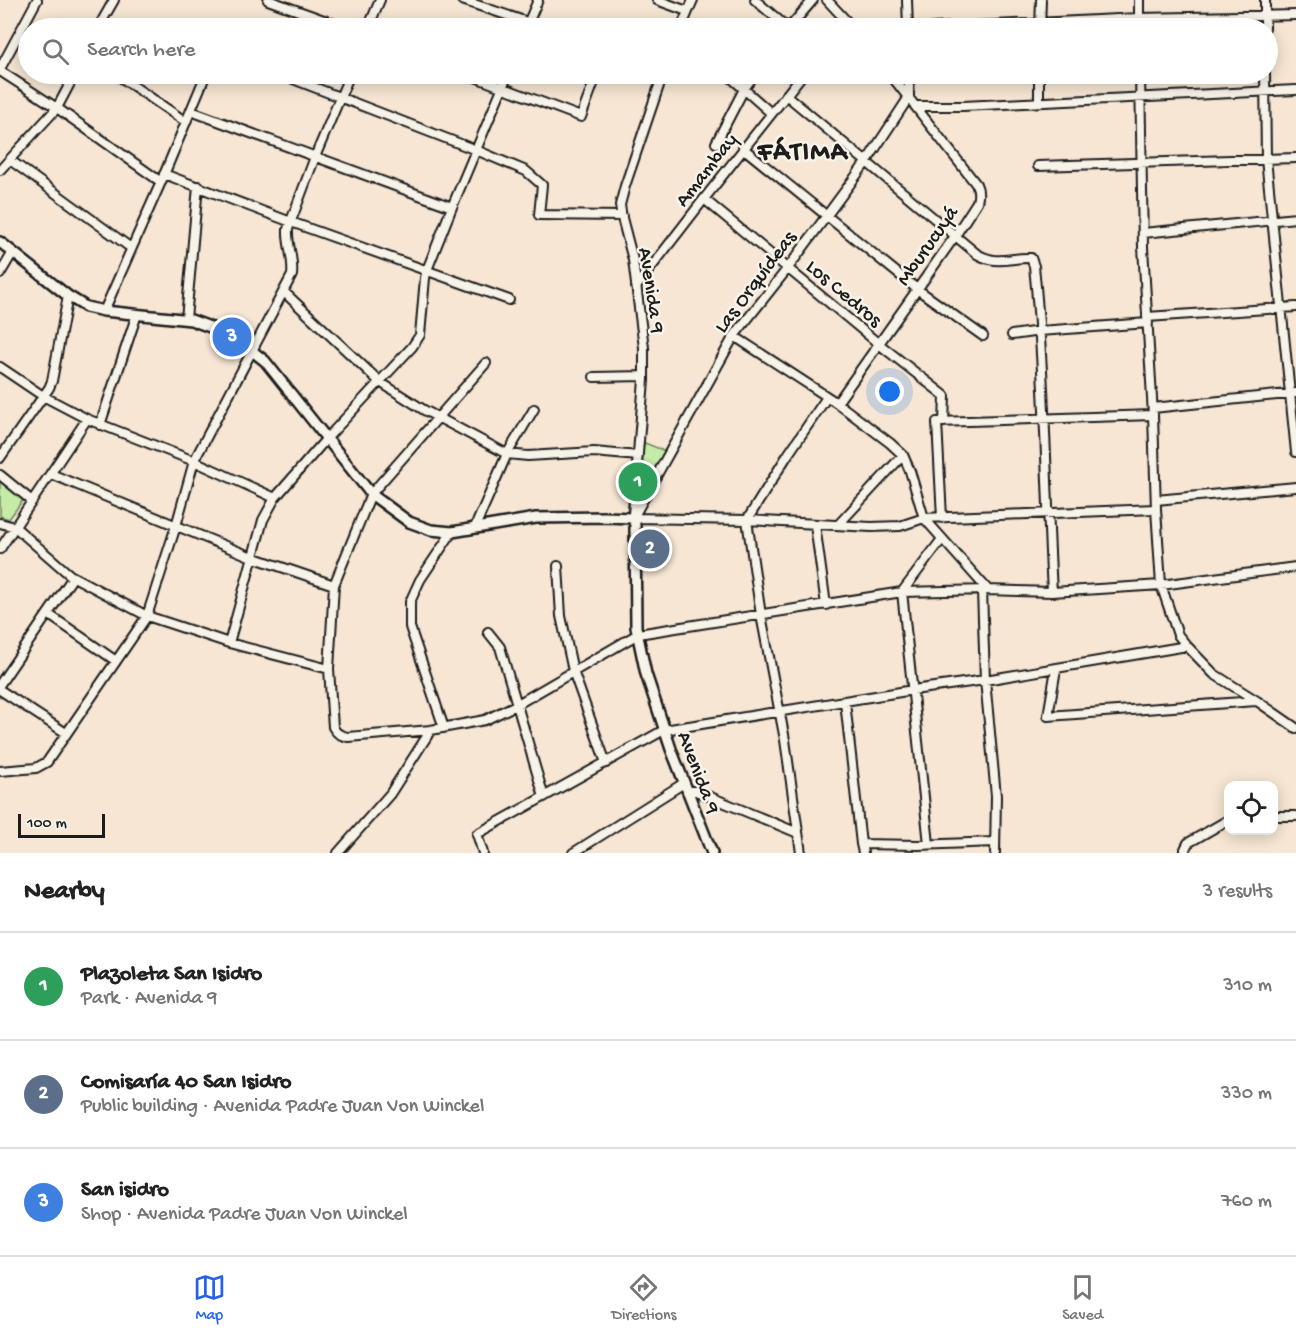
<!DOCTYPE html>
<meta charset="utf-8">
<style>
:root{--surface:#fff;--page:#f6f6f6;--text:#222;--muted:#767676;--line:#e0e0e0;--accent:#2563eb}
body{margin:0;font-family:"Gochi Hand",sans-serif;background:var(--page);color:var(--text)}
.controls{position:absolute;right:18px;bottom:18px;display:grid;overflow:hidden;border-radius:12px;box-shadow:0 3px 15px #0003}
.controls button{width:54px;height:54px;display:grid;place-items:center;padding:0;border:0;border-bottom:2px solid var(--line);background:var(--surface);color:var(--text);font:30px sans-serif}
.scale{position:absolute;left:18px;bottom:15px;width:87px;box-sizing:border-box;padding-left:6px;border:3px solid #1c1c1c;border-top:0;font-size:16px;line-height:21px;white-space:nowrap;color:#1c1c1c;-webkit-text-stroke:4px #f7f3e8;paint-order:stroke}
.you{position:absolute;left:890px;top:392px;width:21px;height:21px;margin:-15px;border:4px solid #fff;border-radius:50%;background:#1a73e8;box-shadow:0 0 0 9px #1a73e833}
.badge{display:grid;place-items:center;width:39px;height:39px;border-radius:50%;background:var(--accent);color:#fff;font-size:20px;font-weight:700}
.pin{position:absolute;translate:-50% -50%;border:3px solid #fff;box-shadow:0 2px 6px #0006}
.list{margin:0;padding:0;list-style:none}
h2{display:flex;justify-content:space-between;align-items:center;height:78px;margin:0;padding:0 24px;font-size:26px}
h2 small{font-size:20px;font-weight:400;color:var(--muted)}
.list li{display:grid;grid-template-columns:39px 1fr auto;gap:18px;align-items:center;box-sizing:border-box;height:108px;padding:0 24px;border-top:2px solid var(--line)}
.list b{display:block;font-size:22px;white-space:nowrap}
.list p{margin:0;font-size:20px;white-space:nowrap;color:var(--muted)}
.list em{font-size:20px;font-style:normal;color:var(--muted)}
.icon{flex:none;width:33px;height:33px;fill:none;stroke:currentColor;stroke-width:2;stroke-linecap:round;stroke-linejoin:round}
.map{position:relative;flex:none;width:1296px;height:853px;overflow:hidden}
.search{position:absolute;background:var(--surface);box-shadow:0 3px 15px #0003;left:18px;right:18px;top:18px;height:66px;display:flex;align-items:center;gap:15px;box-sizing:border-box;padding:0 21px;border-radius:33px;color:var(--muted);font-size:22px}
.sheet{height:402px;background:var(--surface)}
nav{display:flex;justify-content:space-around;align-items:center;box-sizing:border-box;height:84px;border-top:2px solid var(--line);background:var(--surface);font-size:16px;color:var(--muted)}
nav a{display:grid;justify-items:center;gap:3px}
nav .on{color:var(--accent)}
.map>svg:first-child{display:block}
</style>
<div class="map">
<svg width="1296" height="853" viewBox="0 0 1296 853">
<rect width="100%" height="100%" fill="#f6e6d3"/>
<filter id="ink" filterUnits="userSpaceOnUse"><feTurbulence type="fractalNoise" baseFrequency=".0167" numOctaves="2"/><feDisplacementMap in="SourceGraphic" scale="12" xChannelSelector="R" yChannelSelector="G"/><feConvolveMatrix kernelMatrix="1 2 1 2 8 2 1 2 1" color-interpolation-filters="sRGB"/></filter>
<g filter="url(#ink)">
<!-- green -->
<path fill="#c5eba6" stroke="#708461" stroke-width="1.5" d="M635,439L665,451L627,514Z
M0,480L23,500L9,519L0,516Z"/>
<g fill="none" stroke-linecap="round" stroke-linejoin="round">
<!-- minor casing -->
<g stroke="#1c1c1c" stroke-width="12">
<path id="minor" d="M268,0L346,28
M462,0L545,28
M657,0L687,11
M755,0L788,28
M827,0L853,28
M907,0L908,28
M1139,0V28
M98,28L114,0
M368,28L380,0
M526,28L538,0
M681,28L693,0
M789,28L813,0
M839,28L845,20
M933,28L1139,18L1296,15
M1040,28L1041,0
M1265,28V0
M0,69L37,0
M0,71L57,108L161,182
M116,74L186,122
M280,74L476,150L526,171L542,185L539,215L622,216
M467,74L581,117L597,74
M727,74L771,113
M1140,74L1143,247L1153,415L1156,509L1161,585L1178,635L1187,646L1214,674L1257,701L1296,728
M1265,74L1266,159L1296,452
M786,95L977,254C998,266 1009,257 1031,258L1034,266C1045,374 1046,484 1052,592
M1039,102V74
M916,106H963L1296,90
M191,111L452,207
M716,143L744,89L755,74
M743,148L917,289L983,336
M10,160L131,248
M1038,166L1296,158
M0,170L57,108L75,74
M164,174L291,222L509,300
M704,199L879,344L945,396L944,422
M1143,233L1296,218
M0,274L13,252
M636,287L704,199L803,74
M284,292L380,382L424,410L507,454L528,456L594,452L638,456
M104,311L161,182L206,74
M1147,317L1296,307
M186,319L198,186
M1012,335L1040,331L1148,323
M734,336L837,403L890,443L903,455L910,471L924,518L988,590
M486,363L371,494L334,585L329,669L333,727C336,734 341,736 348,737L431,730L485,720L516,705L638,634L902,592L988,590L1052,592L1161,585L1296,567
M0,367L43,396L87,419L194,461L275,498
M594,377L644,376
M837,403L955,236L977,202C979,195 979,190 976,184L890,74
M1153,408L1296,393
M100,425L137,314
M0,458L49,388L52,381L68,296
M51,474L252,557L334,585
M0,475L32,501
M1156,500L1296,487
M633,514L644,380V348L633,260L622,218L620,205L625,186L663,74
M633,518L734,336L788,268L867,161L909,97V74
M633,518L747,520L871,527L900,526L924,518L1156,509
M942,518L937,422L1153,415
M0,523L15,527L70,575L147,616L229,643L329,669
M815,525L826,605
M838,525L903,455
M475,527L507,454L534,409
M0,549L87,419
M558,566L561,616L573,671L606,763
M982,590L985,680L996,796L995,853
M48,614L116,661
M488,632L500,647L544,797
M229,643L263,520L275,498L327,438L412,347L420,335L425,278L427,270L452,207L508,74
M1056,669L1048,716L1256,701
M0,684L73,577
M0,690L66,733
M845,702L861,844L863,853
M444,728L410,627V602L420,580L452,532
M0,771L36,768L47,762L147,616L176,526L194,461L292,275C294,259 287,245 288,229L315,157L350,74
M687,791H696L798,833
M1274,816H1296
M861,844L918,845L995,842
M929,844L902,592L942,539
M338,853L390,794L431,730
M483,853L477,834L664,730L913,690L985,680L1187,646
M573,853L684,783
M801,853L785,740L761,615L747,520L787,456L827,397
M1185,853V849L1188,843L1228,820"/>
</g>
<!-- major casing -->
<g stroke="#1c1c1c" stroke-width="14">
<path id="major" d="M0,242L68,296L86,307L104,311L191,320L210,327L251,350L265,361L371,494L409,522L431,530L452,532L536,518L606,517L633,518L635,525L636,627L646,674L671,749L712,853"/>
</g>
<!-- minor -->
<use href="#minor" stroke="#f7f3e8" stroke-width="8"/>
<!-- major -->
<use href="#major" stroke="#f7f3e8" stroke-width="9"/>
</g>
</g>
<g text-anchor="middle" stroke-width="5" stroke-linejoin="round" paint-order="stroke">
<!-- street labels -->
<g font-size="21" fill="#1c1c1c" stroke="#f7f3e8">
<text transform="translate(705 169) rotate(-52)" y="7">Amambay</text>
<text transform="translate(926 245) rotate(-55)" y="7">Mburucuyá</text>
<text transform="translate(754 281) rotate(-53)" y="7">Las Orquídeas</text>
<text transform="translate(653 290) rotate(81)" y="7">Avenida 9</text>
<text transform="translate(845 292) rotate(40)" y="7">Los Cedros</text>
<text transform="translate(700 772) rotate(69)" y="7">Avenida 9</text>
</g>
<!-- district labels -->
<g font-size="27" font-weight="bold" letter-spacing="1.5" fill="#1c1c1c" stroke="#f7f3e8">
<text x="803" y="159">FÁTIMA</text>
</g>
</g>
</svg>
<div class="controls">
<button><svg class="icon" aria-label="locate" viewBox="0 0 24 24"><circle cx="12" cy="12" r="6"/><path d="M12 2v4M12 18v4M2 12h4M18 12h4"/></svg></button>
</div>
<div class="scale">100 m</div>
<div class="you"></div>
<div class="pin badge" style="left:638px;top:482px;background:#2e9e5b">1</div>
<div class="pin badge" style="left:650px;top:549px;background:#5c6f8a">2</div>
<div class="pin badge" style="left:232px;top:337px;background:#3f7fe0">3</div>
<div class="search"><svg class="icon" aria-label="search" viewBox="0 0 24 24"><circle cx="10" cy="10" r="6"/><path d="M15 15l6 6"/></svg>Search here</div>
</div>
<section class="sheet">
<h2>Nearby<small>3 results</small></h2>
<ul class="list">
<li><span class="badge" style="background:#2e9e5b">1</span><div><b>Plazoleta San Isidro</b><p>Park · Avenida 9</p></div><em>310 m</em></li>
<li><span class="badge" style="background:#5c6f8a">2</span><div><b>Comisaría 40 San Isidro</b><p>Public building · Avenida Padre Juan Von Winckel</p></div><em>330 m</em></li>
<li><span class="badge" style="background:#3f7fe0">3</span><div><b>San isidro</b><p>Shop · Avenida Padre Juan Von Winckel</p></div><em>760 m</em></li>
</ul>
</section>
<nav>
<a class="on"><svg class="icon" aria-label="map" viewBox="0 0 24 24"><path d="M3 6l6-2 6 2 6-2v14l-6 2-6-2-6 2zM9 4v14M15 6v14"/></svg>Map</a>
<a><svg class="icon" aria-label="directions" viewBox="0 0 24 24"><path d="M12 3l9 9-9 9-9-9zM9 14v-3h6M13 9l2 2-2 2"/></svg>Directions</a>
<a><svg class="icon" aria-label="saved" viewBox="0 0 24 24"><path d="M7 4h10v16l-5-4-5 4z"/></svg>Saved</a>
</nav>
